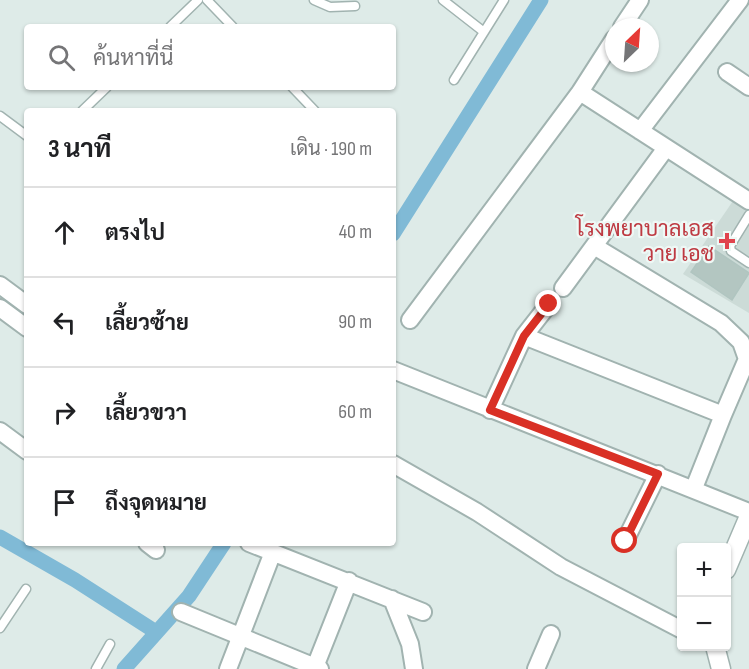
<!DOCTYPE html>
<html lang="th">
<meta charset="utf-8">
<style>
:root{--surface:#fff;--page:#f2f2f2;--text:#202124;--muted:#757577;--line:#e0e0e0}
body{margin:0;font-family:"Sofia Sans Condensed",Sarabun,sans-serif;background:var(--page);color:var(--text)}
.controls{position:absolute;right:18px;bottom:18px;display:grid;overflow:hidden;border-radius:6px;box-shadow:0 2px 4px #0004}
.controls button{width:54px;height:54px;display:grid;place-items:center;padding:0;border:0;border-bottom:2px solid var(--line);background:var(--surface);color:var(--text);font:30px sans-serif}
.compass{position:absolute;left:605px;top:18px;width:54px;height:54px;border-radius:50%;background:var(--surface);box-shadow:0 2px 4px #0004;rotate:25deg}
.stop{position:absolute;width:18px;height:18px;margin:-14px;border:4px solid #d93025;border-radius:50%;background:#fff}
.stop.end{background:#d93025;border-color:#fff;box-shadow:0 2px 6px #0008}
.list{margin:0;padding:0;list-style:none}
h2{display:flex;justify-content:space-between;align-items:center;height:78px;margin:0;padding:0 24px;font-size:26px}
h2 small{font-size:20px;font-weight:400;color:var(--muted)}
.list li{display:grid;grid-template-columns:39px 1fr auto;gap:18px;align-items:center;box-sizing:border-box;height:90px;padding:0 24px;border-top:2px solid var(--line)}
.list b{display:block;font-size:22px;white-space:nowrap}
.list em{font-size:20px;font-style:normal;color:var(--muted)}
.icon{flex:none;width:33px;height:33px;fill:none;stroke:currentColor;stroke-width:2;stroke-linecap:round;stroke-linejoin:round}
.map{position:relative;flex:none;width:749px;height:669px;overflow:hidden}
.search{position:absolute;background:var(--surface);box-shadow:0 2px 4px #0004;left:24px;top:24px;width:372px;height:66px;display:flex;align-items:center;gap:15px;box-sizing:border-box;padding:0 21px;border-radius:6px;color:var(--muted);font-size:22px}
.panel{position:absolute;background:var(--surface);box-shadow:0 2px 4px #0004;left:24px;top:108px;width:372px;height:438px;border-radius:6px}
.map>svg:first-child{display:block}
</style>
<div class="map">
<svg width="749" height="669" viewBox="0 0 749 669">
<rect width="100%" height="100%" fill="#deebe8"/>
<!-- built -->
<path fill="#ccdbd7" d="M735,198L749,208V313L683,274Z"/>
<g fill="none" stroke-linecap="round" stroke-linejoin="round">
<!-- canal -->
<path stroke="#80bad6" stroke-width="15" d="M393,234L541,0
M0,537L75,580L156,632
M124,669L189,596L224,543"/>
</g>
<!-- building -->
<path fill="#b3c6c1" stroke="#b0c5c0" stroke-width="1.5" d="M709,246L749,273L732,300L691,272Z"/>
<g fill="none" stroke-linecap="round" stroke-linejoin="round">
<!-- service casing -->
<g stroke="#a1b3b0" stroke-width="11">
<path id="service" d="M207,0L233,27
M314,0L330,7L355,6
M443,0L484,32
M170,27L198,0
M454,80L504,0
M292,87L315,111
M82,111L107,87
M0,116L27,136
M749,215L730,246L731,251L749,263
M0,628L26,589
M96,669L110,644"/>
</g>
<!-- minor casing -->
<g stroke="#a1b3b0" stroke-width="20">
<path id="minor" d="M622,27L640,0
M727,72L749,87
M580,92L749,201
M640,131L740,0
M594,246L721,323L741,342L747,359L723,415L694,488
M0,285L27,305
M563,288L666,148
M0,308L27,328
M410,320L580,92L614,39
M524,336L723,415
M393,370L749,512
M490,410L524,336L549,304
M0,431L27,451
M393,464L477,512L561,567L682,630
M625,541L658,474
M147,543L156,550
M249,543L423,612
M392,599L410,644L414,669
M181,612L320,669
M315,667L349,581
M228,669L273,552
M536,669L551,634"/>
</g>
<!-- tertiary casing -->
<g stroke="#a1b3b0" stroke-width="21">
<path id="tertiary" d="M726,570L749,516
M715,646L721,669"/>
</g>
<!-- service -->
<use href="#service" stroke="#fff" stroke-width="8"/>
<!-- minor -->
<use href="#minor" stroke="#fff" stroke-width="16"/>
<!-- tertiary -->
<use href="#tertiary" stroke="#fff" stroke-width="18"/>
</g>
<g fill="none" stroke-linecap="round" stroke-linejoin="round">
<!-- route -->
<path stroke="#d93025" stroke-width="8" d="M549,304L524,336L490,410L658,474L625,541"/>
</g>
<!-- markers -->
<path fill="#e0444e" stroke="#eef8f5" stroke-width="2" d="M724 232h6v6h6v6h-6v6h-6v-6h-6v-6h6z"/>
<g text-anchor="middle" stroke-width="4.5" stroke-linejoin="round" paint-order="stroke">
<!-- health labels -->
<g font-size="22" fill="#be3a42" stroke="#eef8f5" text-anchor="end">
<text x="714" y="236">โรงพยาบาลเอส<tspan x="714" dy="25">วาย เอช</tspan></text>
</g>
</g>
</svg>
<div class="controls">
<button>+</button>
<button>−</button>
</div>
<svg class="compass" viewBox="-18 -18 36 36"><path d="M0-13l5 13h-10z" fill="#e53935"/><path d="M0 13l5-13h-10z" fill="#757577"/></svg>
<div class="stop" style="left:625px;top:541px"></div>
<div class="stop end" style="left:549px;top:304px"></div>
<div class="search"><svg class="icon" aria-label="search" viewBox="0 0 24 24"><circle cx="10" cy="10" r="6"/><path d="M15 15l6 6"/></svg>ค้นหาที่นี่</div>
<section class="panel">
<h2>3 นาที<small>เดิน · 190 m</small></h2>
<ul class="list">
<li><svg class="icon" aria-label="ahead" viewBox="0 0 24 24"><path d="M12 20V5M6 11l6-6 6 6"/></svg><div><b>ตรงไป</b></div><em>40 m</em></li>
<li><svg class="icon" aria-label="left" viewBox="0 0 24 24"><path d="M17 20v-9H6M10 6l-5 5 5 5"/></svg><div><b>เลี้ยวซ้าย</b></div><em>90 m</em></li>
<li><svg class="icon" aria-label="right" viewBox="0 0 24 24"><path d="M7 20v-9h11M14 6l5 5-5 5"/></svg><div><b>เลี้ยวขวา</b></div><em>60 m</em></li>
<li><svg class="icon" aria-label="arrive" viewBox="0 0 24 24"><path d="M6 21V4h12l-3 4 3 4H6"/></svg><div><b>ถึงจุดหมาย</b></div></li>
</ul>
</section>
</div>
